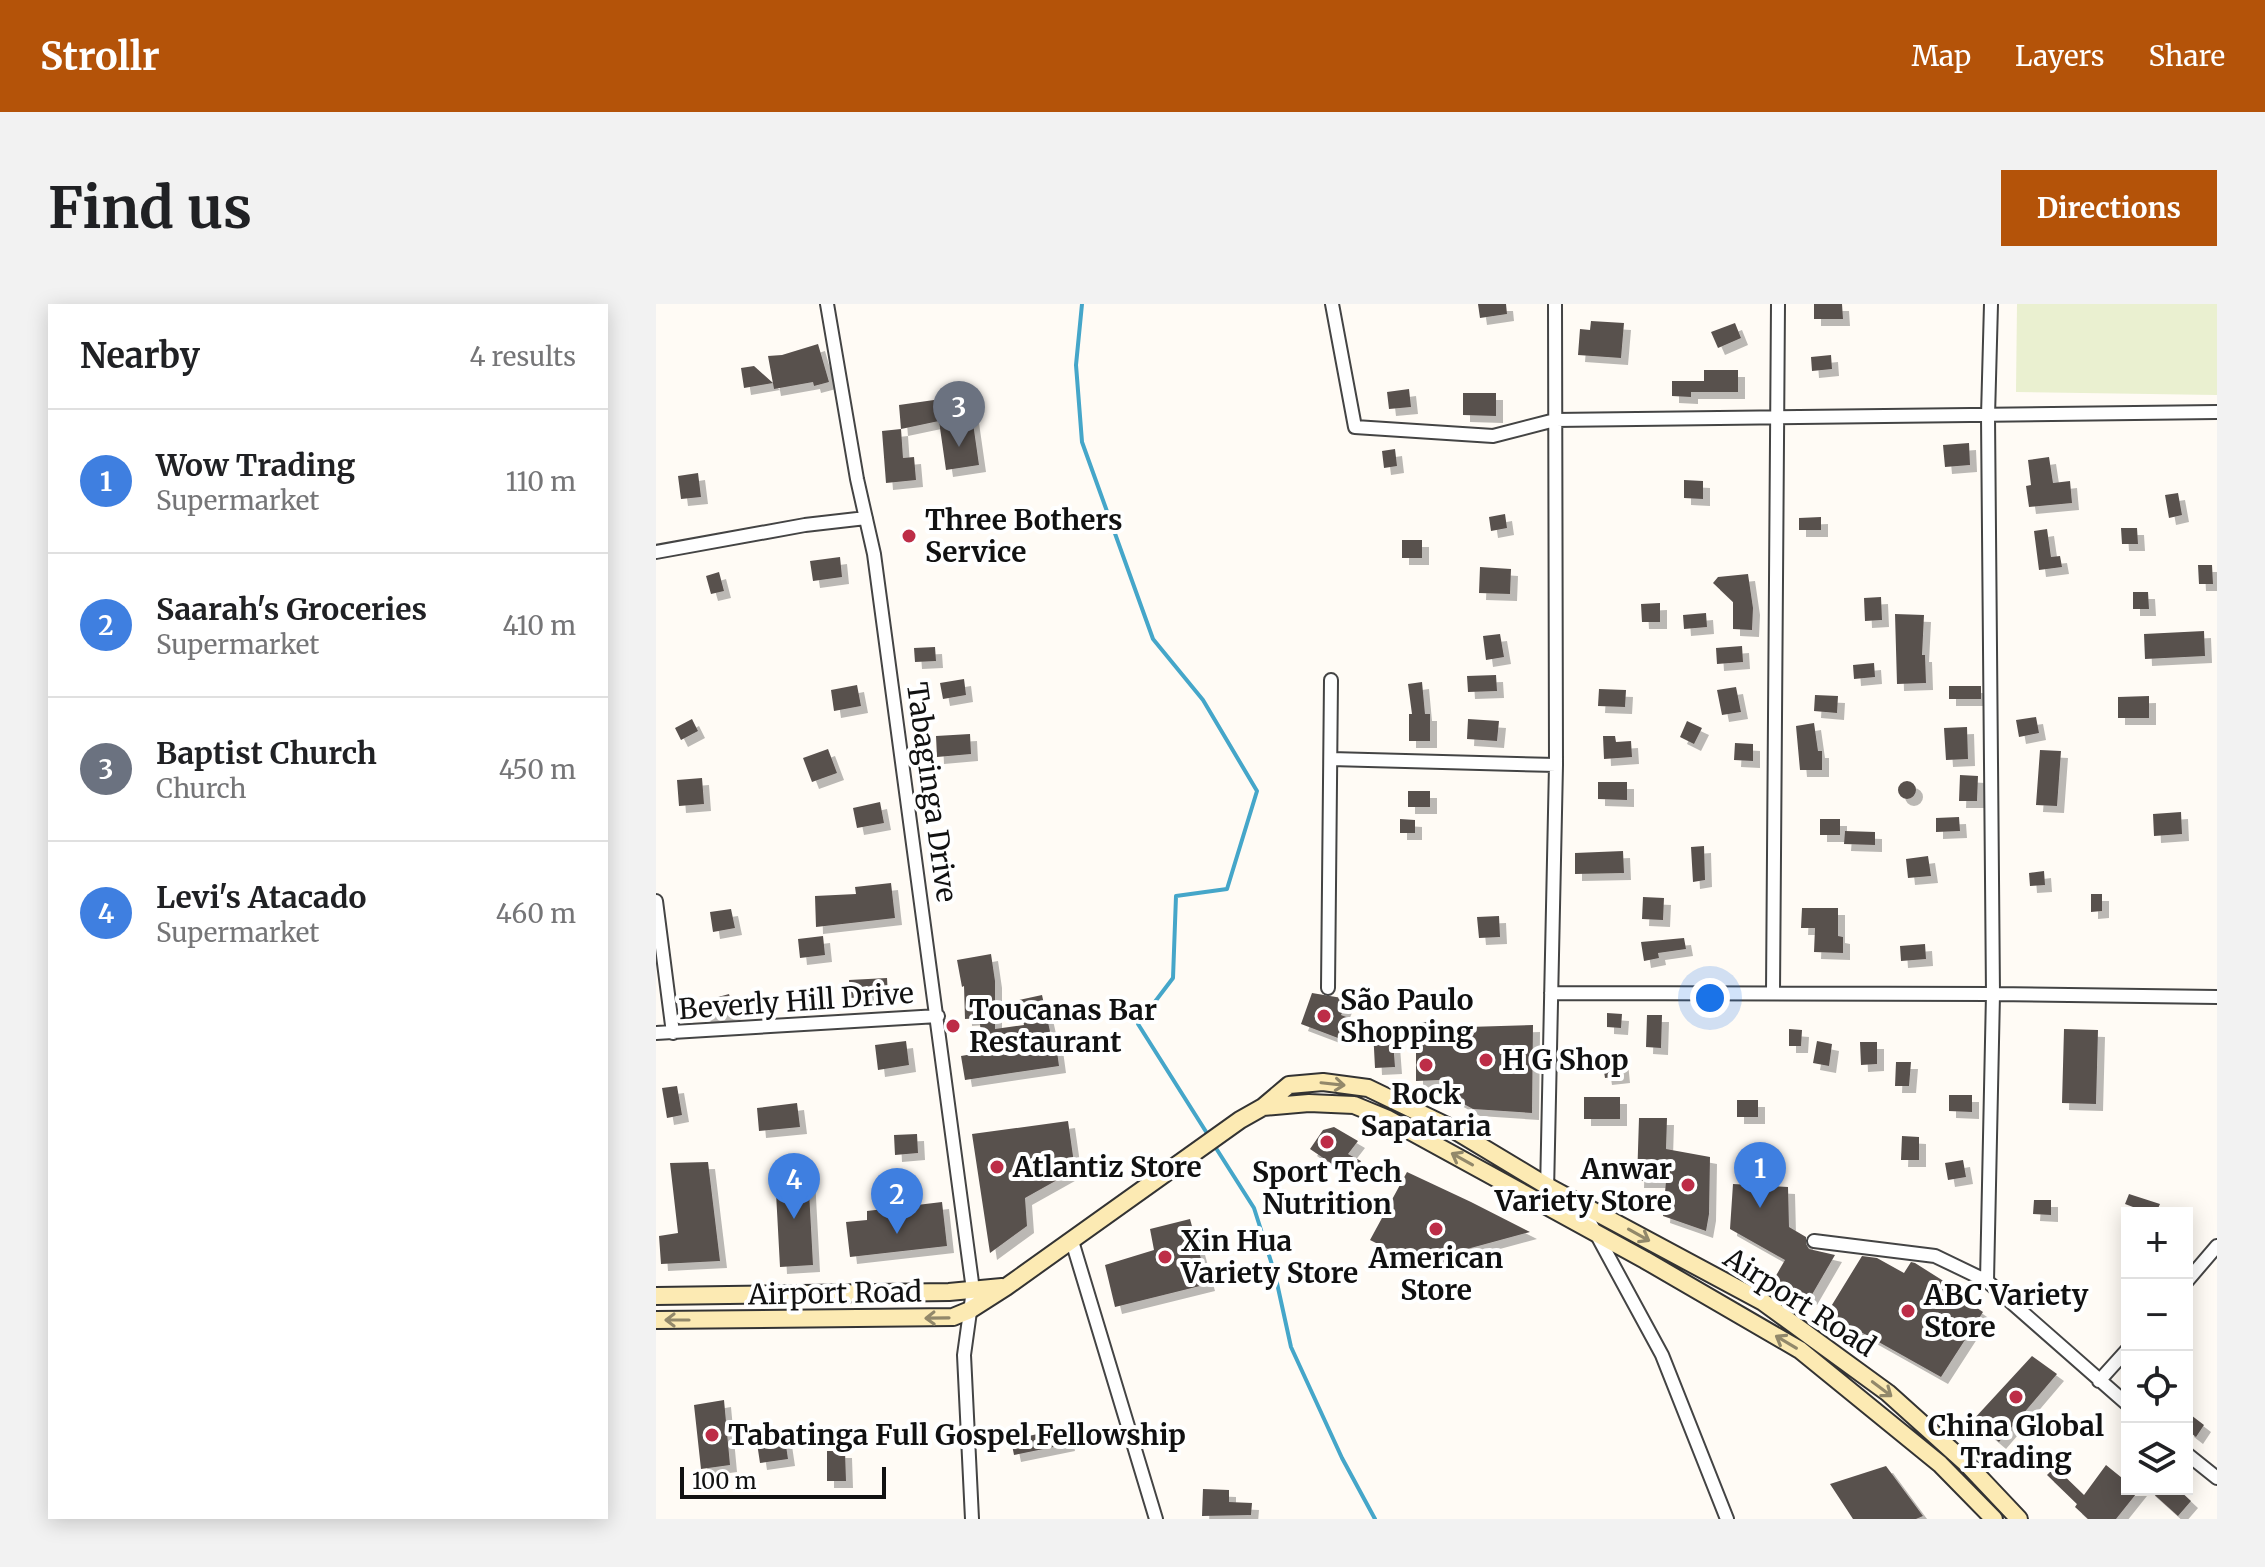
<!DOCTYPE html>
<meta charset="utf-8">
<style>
:root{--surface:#fff;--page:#f2f2f2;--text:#202124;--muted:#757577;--line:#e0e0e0;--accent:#b45309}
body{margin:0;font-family:Merriweather,serif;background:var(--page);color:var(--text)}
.controls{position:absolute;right:24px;bottom:24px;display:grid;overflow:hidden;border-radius:0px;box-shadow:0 4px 20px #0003}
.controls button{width:72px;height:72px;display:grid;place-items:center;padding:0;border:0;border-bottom:2px solid var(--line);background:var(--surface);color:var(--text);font:40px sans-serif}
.scale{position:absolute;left:24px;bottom:20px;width:206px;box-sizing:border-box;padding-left:8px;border:4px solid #111;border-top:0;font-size:22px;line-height:28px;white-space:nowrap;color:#111;-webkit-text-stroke:6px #fff;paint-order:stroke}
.you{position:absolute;left:1054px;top:694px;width:28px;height:28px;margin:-20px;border:6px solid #fff;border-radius:50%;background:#1a73e8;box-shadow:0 0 0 12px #1a73e833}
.badge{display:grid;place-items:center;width:52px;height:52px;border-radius:50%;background:var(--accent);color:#fff;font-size:26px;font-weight:700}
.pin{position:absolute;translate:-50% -66px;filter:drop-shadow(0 2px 4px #0008)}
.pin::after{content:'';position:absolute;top:42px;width:28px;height:24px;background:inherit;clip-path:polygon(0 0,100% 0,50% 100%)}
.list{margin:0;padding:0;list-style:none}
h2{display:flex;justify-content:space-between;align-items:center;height:104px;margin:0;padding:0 32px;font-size:34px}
h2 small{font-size:26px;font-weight:400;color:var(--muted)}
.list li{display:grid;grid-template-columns:52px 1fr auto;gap:24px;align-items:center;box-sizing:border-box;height:144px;padding:0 32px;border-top:2px solid var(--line)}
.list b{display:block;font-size:30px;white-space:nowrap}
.list p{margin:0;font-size:26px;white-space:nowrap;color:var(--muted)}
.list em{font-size:26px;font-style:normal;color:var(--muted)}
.icon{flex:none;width:44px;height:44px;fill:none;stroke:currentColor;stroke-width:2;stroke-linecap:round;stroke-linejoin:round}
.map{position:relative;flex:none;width:1561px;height:1215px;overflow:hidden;border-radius:0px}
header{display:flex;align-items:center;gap:48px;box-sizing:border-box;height:112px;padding:0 40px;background:var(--accent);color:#fff}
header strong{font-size:38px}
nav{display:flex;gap:44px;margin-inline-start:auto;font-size:28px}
.intro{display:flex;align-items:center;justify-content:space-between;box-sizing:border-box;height:192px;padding:0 48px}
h1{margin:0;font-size:56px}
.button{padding:20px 36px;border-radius:0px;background:var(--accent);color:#fff;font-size:28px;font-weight:700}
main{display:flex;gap:48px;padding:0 48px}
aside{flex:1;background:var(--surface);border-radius:0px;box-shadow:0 4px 20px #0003}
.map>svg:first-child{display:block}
</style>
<header>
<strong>Strollr</strong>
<nav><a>Map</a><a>Layers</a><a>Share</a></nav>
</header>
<div class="intro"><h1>Find us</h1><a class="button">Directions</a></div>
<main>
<aside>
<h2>Nearby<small>4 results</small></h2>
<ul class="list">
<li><span class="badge" style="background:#3f7fe0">1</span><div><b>Wow Trading</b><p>Supermarket</p></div><em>110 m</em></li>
<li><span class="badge" style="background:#3f7fe0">2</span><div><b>Saarah's Groceries</b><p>Supermarket</p></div><em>410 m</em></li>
<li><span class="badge" style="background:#6b7280">3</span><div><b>Baptist Church</b><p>Church</p></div><em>450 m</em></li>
<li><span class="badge" style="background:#3f7fe0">4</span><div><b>Levi's Atacado</b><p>Supermarket</p></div><em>460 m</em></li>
</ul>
</aside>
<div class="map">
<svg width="1561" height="1215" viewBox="0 0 1561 1215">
<defs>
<filter id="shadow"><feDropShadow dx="7" dy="7" stdDeviation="0" flood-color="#0004"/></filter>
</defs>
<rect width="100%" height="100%" fill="#fffbf5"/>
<!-- pitch -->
<path fill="#eaf0d0" d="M1361,0H1561V91L1360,88Z"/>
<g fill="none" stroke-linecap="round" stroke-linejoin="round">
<!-- stream -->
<path stroke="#45a6c9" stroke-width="4" d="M426,0L420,61L426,138L497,335L547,396L601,487L571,585L520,592L517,674L482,720L554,834
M558,841L598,904L619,970L635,1043L686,1154L719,1215"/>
</g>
<!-- building -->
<path fill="#59514e" filter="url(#shadow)" d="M822,0H850L851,10L824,14Z
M1158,0H1186L1187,15H1158Z
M935,17L968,19L965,54L922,51L924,25L934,26Z
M1079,19L1085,34L1062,44L1055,28Z
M162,40L173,78L158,82L157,78L118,85L112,52L126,51Z
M1175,51L1176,65L1156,67L1155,53Z
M98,62L117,79L88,84L85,64Z
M1048,66H1082V88H1035V93L1016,92V77H1048Z
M753,85L755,103L733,105L731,88Z
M807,89H840V112L807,111Z
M313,91L323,161L290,166L283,117L245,125L243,101Z
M245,125L247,154L258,153L260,176L230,179L226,127Z
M1313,139L1314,161L1289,163L1287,141Z
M739,145L741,162L728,164L726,147Z
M1393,153L1397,179L1414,177L1416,199L1373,203L1370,182L1375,181L1372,156Z
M42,169L45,193L25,195L22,172Z
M1028,176L1047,177V195L1028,194Z
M1522,189L1526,211L1513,214L1509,191Z
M849,210L851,224L835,227L833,213Z
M1165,213V226H1143V214Z
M1465,224H1481L1482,240H1466Z
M1391,225L1395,253L1404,252L1406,263L1383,266L1378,227Z
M746,236H766V254H746Z
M184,253L186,273L157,277L154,257Z
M1542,261H1556L1557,280H1543Z
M824,263L855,265L854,290L823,289Z
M63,268L68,287L55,290L50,272Z
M1092,270L1097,304L1096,326L1077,325V298L1057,279L1062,273Z
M1477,288H1492L1493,305H1477Z
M1225,293L1226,316L1209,317L1208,294Z
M1004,299V318H986L985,300Z
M1050,309L1051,323L1028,325L1027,311Z
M1239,310L1268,311L1266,351H1269L1270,379L1241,380Z
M1548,327L1549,352L1489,355L1488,330Z
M844,330L848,353L830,356L827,332Z
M1086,342L1087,358L1061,360L1060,344Z
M279,343L280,357L259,358L258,344Z
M1218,359L1219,373L1198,375L1197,361Z
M840,371L841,387L812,388L811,372Z
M308,375L310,391L287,395L284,379Z
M766,378L769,410H774V437H753V410H756L752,380Z
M201,381L205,402L178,407L175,386Z
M1293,382H1325V395H1293Z
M1080,383L1085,408L1066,411L1061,386Z
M943,385L970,386L969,403L942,402Z
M1159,391L1182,392L1181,409L1158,407Z
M1493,392V414H1462V393Z
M1380,413L1383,429L1363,433L1360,416Z
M36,415L42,427L25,436L19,424Z
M812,415L843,417L841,437L811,435Z
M1031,417L1046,424L1038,440L1024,433Z
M1158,419L1162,447H1166V466H1144L1140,422Z
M1311,423L1312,455L1290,456L1288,424Z
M314,430L315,450L281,453L280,432Z
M947,432H959L960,438L975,437L976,453L948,455Z
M1079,439L1097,440V457L1078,456Z
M172,445L181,469L156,478L147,454Z
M1384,446L1405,447L1401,502L1380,501Z
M1304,471L1322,472L1321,497H1303Z
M46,474L48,500L23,502L21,476Z
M1242 486a9 9 0 1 1 18 0a9 9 0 1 1-18 0Z
M942,478H971V496L942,495Z
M752,487H774V503H752Z
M224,498L228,519L201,524L197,504Z
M1525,508L1526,530L1498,532L1497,510Z
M1303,513L1304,527L1280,528V514Z
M744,515L759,516V529H744Z
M1164,515H1184V531H1164Z
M1189,527L1219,528V541L1188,540Z
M1048,542L1049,576L1037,578L1035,543Z
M967,547L968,569L919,570V549Z
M1272,552L1275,572L1252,574L1250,555Z
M1388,567L1389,581L1374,582L1373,569Z
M235,579L239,614L160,623L159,592L200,590L199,583Z
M1435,590H1446V607L1435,608Z
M987,593L1008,594L1007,616L986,615Z
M1146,604H1182V632L1187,633V649L1158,648L1159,624H1145Z
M75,605L79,624L57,628L54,608Z
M843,612L844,633L823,634L821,613Z
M167,632L169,651L144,654L142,635Z
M1028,634L1030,645L1002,649L1003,654L988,657L985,638Z
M1269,640L1270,655L1245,657L1244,642Z
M335,650L339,677V725L368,721L363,696L386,691L397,741L400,740L403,762L309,776L305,752L328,748L323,714L309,715L308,682L306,683L301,656Z
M231,674L232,692L194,694L193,676Z
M656,689L692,695L685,711L693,714L682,734L645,720Z
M73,690L78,708L49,716L44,698Z
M951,709L966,710L965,724L951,723Z
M991,711H1006L1005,744L990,743Z
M777,717L778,724L877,721L876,809L817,805L784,787V776L760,777V734H766L764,719Z
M736,724L739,763L719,764L717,725Z
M1133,725L1146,726L1145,742H1133Z
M1408,725L1442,726L1440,800L1406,799Z
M250,737L253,761L222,766L219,741Z
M1161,737L1176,740L1173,762L1157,759Z
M1204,738H1221V760L1205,761Z
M965,752L967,772L949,774L946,754Z
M1240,758H1255L1253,782H1239Z
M21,782L26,811L11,814L6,784Z
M1293,791H1316V808L1293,807Z
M928,793H964V815H928Z
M1081,796H1102V813H1081Z
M141,799L144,823L103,827L101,804Z
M983,814H1011L1010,845L1054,853L1053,910L1050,927L1007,912L1010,877H981Z
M412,817L419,866L369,894L371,922L334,949L316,830Z
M678,823L702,837L692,850L705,857L700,867L685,860L682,864L654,845L667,826Z
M261,830L262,849L239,851L238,831Z
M1246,832L1263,833V856H1245Z
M1307,856L1310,873L1292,876L1289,859Z
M52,858L64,957L5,960L3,932L22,929L14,859Z
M152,868L157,961L124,963L119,870Z
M751,868L815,898L874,928L789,951L756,957L714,936Z
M1077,880L1132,883L1133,923L1150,933V940L1153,945L1179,951L1154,994L1118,975L1129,956L1074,925Z
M1473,890L1504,900L1500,909H1484L1485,906L1469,900Z
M1378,896H1395V911L1377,910Z
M286,898L291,942L194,953L190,918L211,916V907Z
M534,915L552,980L459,1003L449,961L498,946L494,925Z
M1206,952L1221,954L1248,969L1255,958L1259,959L1297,983L1295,986L1327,1008L1285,1073L1171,1009Z
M1376,1052L1401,1070L1343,1138L1317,1116Z
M68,1096L74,1161L45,1165L38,1101Z
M1531,1108L1548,1121L1540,1133L1531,1126Z
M408,1124L412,1140L358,1151L355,1136Z
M129,1135L132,1155L104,1159L101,1139Z
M171,1147H189L190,1177H171Z
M1450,1161L1471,1178V1185H1484L1460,1215H1432L1419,1203L1421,1200L1391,1171L1399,1163L1428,1191Z
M1230,1162L1267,1212L1260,1215H1197L1174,1180Z
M547,1185L573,1186V1198L596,1199L595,1211L546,1212Z
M1492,1185H1522L1535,1197L1522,1212Z"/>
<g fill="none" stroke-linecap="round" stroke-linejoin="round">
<!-- street casing -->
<g stroke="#444" stroke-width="16">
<path id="street" d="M171,0L201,175L218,250L317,986L308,1051L316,1215
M676,0L699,123L837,132L899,116L1561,108
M1335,0L1332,112L1337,690L1331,977L1471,1100
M0,248L149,221L210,214
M675,455L900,461
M0,597L17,729
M672,684L675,376
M895,689L1337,690L1561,693
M1117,689L1122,0
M0,729L282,712
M891,888L900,461L899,0
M924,900L1006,1051L1071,1215
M416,937L500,1215
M1158,937L1279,952L1331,977
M1531,977L1561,942
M1443,1077L1471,1046
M1531,1150L1561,1174"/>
</g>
<!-- secondary casing -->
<g stroke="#333" stroke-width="20">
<path id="secondary" d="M607,803L653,799L698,801L732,815L989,956L1144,1046L1284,1160L1338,1215
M0,992L293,988L346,983
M0,1016L297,1013L314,1006L350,983L584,816L607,803L633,781L667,778L712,784L793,823L891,882L1107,998L1232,1089L1312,1161L1363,1215"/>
</g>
<!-- street -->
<use href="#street" stroke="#fff" stroke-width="12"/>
<!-- secondary -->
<use href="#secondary" stroke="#fceab3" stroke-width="16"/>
</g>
<!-- one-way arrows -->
<defs><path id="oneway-shaft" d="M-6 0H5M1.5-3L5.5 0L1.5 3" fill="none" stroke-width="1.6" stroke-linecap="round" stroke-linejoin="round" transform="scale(2)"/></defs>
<g stroke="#92886a">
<use href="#oneway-shaft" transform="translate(677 780) rotate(6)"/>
<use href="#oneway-shaft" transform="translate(806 855) rotate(-151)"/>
<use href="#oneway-shaft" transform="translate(983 931) rotate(29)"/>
<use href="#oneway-shaft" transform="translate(281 1014) rotate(179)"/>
<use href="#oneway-shaft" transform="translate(21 1016) rotate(180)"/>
<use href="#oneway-shaft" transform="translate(1130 1038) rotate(-149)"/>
<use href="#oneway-shaft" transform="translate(1226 1085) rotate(37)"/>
</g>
<!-- markers -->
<g fill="#bd2d47" stroke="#fff" stroke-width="3">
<circle cx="253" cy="232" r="8"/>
<circle cx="668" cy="712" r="8"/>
<circle cx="297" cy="722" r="8"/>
<circle cx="830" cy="756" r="8"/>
<circle cx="770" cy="761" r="8"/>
<circle cx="671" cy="838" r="8"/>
<circle cx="341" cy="863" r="8"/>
<circle cx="1032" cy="881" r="8"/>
<circle cx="780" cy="925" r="8"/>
<circle cx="509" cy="953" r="8"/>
<circle cx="1252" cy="1007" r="8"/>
<circle cx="1360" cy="1093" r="8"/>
<circle cx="56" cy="1131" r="8"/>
</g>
<g text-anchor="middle" stroke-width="8" stroke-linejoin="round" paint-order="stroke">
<!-- poi labels -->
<g font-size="28" font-weight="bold" fill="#111" stroke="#fff" text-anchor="start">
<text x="269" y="226">Three Bothers<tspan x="269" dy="32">Service</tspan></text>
<text x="684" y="706">São Paulo<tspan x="684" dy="32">Shopping</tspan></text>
<text x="313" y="716">Toucanas Bar<tspan x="313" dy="32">Restaurant</tspan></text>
<text x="846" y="766">H G Shop</text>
<text x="770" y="800" text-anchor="middle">Rock<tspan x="770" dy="32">Sapataria</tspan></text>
<text x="357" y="873">Atlantiz Store</text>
<text x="1016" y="875" text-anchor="end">Anwar<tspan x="1016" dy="32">Variety Store</tspan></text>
<text x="671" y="878" text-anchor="middle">Sport Tech<tspan x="671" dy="32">Nutrition</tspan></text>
<text x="525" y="947">Xin Hua<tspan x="525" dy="32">Variety Store</tspan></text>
<text x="780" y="964" text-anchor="middle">American<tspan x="780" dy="32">Store</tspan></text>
<text x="1268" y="1001">ABC Variety<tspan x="1268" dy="32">Store</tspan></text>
<text x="1360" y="1132" text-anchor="middle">China Global<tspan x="1360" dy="32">Trading</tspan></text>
<text x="72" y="1141">Tabatinga Full Gospel Fellowship</text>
</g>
<!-- street labels -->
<g font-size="28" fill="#111" stroke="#fff">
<text transform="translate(276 488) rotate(82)" y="10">Tabaginga Drive</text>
<text transform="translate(140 697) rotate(-4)" y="10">Beverly Hill Drive</text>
<text transform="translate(179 989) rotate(-1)" y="10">Airport Road</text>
<text transform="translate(1144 998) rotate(33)" y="10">Airport Road</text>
</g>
</g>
</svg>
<div class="controls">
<button>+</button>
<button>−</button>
<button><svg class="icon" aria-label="locate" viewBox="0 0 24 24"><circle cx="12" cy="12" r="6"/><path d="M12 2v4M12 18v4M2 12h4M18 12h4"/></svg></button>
<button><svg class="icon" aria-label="layers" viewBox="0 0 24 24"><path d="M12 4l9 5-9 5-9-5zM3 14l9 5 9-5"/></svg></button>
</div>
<div class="scale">100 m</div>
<div class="you"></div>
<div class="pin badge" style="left:1104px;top:904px;background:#3f7fe0">1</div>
<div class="pin badge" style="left:241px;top:930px;background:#3f7fe0">2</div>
<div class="pin badge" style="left:303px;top:143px;background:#6b7280">3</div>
<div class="pin badge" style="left:138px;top:915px;background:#3f7fe0">4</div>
</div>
</main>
